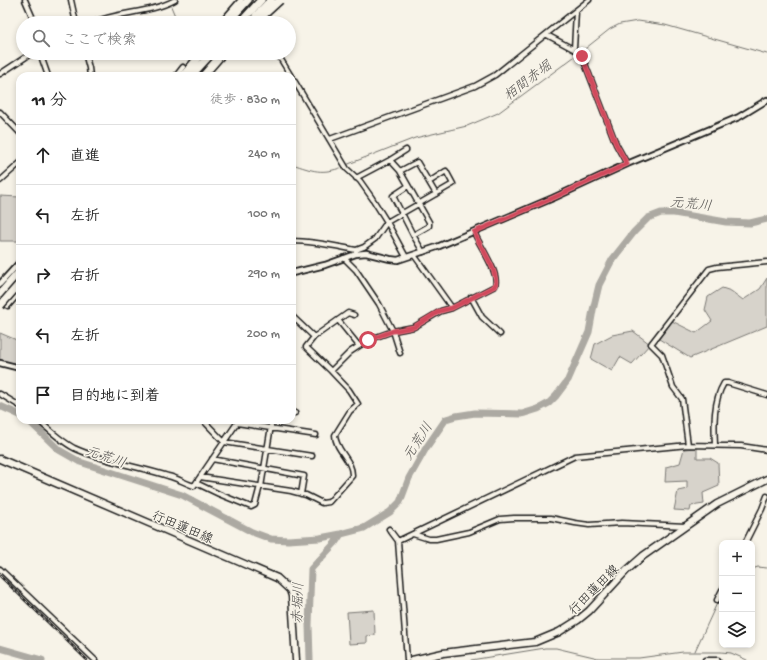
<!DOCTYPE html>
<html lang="ja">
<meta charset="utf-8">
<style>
:root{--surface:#fff;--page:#f2f2f2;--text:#222;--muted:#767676;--line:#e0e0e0}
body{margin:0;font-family:"Gochi Hand","Klee One",sans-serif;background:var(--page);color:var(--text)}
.controls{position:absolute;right:12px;bottom:12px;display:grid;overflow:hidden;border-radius:8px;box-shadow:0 2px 6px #0003}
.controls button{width:36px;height:36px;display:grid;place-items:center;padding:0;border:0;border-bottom:1px solid var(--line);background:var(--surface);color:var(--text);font:20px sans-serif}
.stop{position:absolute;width:12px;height:12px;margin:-9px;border:3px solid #d1495b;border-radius:50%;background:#fff}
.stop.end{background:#d1495b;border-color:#fff;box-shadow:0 1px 4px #0008}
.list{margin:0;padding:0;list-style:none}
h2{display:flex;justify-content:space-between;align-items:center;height:52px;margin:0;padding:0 16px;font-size:17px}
h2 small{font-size:13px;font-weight:400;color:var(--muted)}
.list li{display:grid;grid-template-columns:26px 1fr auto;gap:12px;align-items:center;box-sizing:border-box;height:60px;padding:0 16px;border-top:1px solid var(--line)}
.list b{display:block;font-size:15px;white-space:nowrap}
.list em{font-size:13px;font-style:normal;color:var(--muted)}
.icon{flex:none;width:22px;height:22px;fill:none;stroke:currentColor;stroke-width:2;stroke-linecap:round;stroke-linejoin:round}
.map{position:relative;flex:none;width:767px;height:660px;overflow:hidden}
.search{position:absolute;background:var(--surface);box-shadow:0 2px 6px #0003;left:16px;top:16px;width:280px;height:44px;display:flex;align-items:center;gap:10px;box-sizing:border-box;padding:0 14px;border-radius:22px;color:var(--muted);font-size:15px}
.panel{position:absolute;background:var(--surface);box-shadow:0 2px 6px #0003;left:16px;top:72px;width:280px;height:352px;border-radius:12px}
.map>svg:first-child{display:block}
</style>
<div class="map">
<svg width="767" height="660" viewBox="0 0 767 660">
<rect width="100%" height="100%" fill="#f7f3e8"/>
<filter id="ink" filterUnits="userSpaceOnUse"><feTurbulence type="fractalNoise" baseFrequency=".025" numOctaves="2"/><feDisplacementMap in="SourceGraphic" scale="8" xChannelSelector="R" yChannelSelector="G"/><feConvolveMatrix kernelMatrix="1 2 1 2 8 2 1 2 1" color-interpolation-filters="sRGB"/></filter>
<g filter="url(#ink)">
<!-- green -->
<path fill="#d7d3cb" stroke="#7a7874" d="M0,196L20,197V241H0Z
M767,278V326L690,358L659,339L672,321L696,333L712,321L705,310L708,297L722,288L731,291L743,300L760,289Z
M633,331L650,344L632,364L620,357L612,371L591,359L595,344L612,335Z
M0,333L19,341L20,344V365L0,360Z
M697,448V458H710L718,463L719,486L703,493L704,504L691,506L690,511L674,510L678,491L687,489V481L665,482L666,467L680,463L684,449Z
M374,610L375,635L367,636V643L349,644L347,612Z"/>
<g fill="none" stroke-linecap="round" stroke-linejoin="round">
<!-- stream -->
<path stroke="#72716c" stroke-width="1" d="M170,4L178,23
M581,52L610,29L620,24L638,21L665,25L767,54
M189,53L192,60
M292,164C314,171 321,175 343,167
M346,165L415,138L467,126L498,113L578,54
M752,569L758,567L767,568
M695,651L718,601
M471,660L545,648H556L598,658H639L683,652H721L731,653L747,660"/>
<!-- river -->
<path stroke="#aca9a2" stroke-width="7" d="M0,406L20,415
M28,420L59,450L80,462L182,495L252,532L271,539L288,540L320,538L341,534L364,528L390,512L400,502L409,478L426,448L446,419L456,416L475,413L522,414L538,409L549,403L556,396L568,380L589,332L593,310L599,285L612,260L634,232L648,218L661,213H674L726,222L750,223L767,219
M0,648L42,660
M310,660L309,625L311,569L335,543L341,534"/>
<!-- minor casing -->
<g stroke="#1c1c1c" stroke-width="7">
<path id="minor" d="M25,0L35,23
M71,0L76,23
M92,23C119,11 149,14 175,0
M547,35L577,51L582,56L616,144L627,164
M574,49L576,11
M40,53L48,76
M85,53L89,68L90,76
M277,53L291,76
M0,74L32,53
M176,76L183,67
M292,77L347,169L360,181L372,198L387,222L406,257
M0,112L20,133
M330,139L475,86L495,75L589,0
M390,160L400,171
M356,178L390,160L406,150
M0,181L20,163
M408,186L393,196L413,235
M292,241C314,241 335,246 356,250V253
M356,250L364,247L375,239L387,222L453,184L446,171L429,182
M423,252L413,235L429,226V222L400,171L417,162L436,194
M414,255L452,308
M344,258L356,270L379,304L393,331L400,353
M471,297L482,317L500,334
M0,301L8,306L20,292
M292,316L314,337L306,347L331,371L350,352L368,340L393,331L414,327L441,311L452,308L495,286C500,273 479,245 474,232
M338,320L359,346
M314,337L348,313L354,315
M0,394L20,406
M292,412L295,413
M38,420C49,430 61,441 74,448C104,462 137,466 168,476C177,478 185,483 194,486L196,483
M203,420L224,442L312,456
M239,420L196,483L219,494L251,507L255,505L260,486
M237,423L316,435
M688,445L682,399L673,387L662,355L651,344L709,269L717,267L767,262
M715,445C714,425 713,401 724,383H728L767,395
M212,459L304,476L301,494
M200,477L291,491L306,495L322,503L329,502L352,476C353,460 335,450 335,435L350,411L358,404L349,390L331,371
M261,487L272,420
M389,529L398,541L407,660
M413,534L429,539H436L469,532L500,519L514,518H551L575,523L589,525L622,523L686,526
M398,541L575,456L688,445L741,446L767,450
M745,543L762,509L767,496
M0,569L95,660
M717,600L722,590
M705,660H718"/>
</g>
<!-- tertiary casing -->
<g stroke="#1c1c1c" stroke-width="8">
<path id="tertiary" d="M221,23L241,0
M292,273L325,265L356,254L366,253L390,259L398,260L437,247L553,198L627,164L739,117L767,100
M0,284L20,262
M0,363L20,368"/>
</g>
<!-- primary casing -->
<g stroke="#1c1c1c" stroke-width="9">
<path id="primary" d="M0,459L277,578L290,590L292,596L296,660
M412,660L443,653L535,642L559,632L578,620L589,611L626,571L643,556L717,504L767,479"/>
</g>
<!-- motorway casing -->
<g stroke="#1c1c1c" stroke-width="10">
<path id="motorway" d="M227,23L248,0
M183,76L202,53
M191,76L212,53
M203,76L223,53
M0,294L20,271"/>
</g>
<!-- minor -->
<use href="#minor" stroke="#f7f3e8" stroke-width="4"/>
<!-- tertiary -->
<use href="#tertiary" stroke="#f7f3e8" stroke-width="4.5"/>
<!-- primary -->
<use href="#primary" stroke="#f7f3e8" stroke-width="6"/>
<!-- motorway -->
<use href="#motorway" stroke="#f7f3e8" stroke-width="7"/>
<!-- rail casing -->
<g stroke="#1c1c1c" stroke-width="2.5">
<path id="rail" d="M0,576L87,660"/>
</g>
<!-- rail -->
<use href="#rail" stroke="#f7f3e8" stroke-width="1" stroke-dasharray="3" stroke-linecap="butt"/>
<!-- motorway-bridge casing -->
<g stroke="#1c1c1c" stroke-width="10" stroke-linecap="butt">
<path id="motorway-bridge" d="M256,16L271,0
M240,23L261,0
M255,23L280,0
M0,306L20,283"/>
</g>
<!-- motorway-bridge -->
<use href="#motorway-bridge" stroke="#f7f3e8" stroke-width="7"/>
</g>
</g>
<g fill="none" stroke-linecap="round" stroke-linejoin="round" filter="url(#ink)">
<!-- route -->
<path stroke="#d1495b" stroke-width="5" d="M368,340L393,331L414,327L440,311L452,308L495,286C500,273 479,245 474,232L553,198L627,164L616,144L582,56"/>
</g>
<g text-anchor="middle" stroke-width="3" stroke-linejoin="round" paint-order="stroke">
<!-- street labels -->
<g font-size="13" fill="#1c1c1c" stroke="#f7f3e8">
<text transform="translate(183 526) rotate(23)" y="5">行田蓮田線</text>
<text transform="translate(593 589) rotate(-45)" y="5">行田蓮田線</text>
</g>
<!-- water labels -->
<g font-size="14" font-style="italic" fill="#565452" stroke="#f7f3e8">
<text transform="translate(527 80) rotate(-37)" y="5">栢間赤堀</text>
<text transform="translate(691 203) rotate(6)" y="5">元荒川</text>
<text transform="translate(417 441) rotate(-57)" y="5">元荒川</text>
<text transform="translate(106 456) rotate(19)" y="5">元荒川</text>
<text transform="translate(297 603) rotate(-88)" y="5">赤堀川</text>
</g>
</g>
</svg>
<div class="controls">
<button>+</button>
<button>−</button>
<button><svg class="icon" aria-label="layers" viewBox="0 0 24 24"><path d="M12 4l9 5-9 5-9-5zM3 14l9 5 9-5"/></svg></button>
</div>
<div class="stop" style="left:368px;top:340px"></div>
<div class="stop end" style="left:582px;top:56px"></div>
<div class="search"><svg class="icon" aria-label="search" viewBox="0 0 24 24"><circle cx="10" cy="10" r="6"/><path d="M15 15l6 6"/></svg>ここで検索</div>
<section class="panel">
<h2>11 分<small>徒歩 · 830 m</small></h2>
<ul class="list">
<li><svg class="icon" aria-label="ahead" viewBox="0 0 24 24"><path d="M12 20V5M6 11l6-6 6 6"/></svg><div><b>直進</b></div><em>240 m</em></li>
<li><svg class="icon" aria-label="left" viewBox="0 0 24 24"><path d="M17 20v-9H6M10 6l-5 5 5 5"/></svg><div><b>左折</b></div><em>100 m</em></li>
<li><svg class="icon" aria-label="right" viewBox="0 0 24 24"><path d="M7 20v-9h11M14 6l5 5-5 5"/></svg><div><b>右折</b></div><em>290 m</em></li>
<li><svg class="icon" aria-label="left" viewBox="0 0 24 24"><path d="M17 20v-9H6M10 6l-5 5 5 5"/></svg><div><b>左折</b></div><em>200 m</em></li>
<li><svg class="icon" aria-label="arrive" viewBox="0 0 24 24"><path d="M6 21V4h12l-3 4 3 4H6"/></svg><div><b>目的地に到着</b></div></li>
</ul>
</section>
</div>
